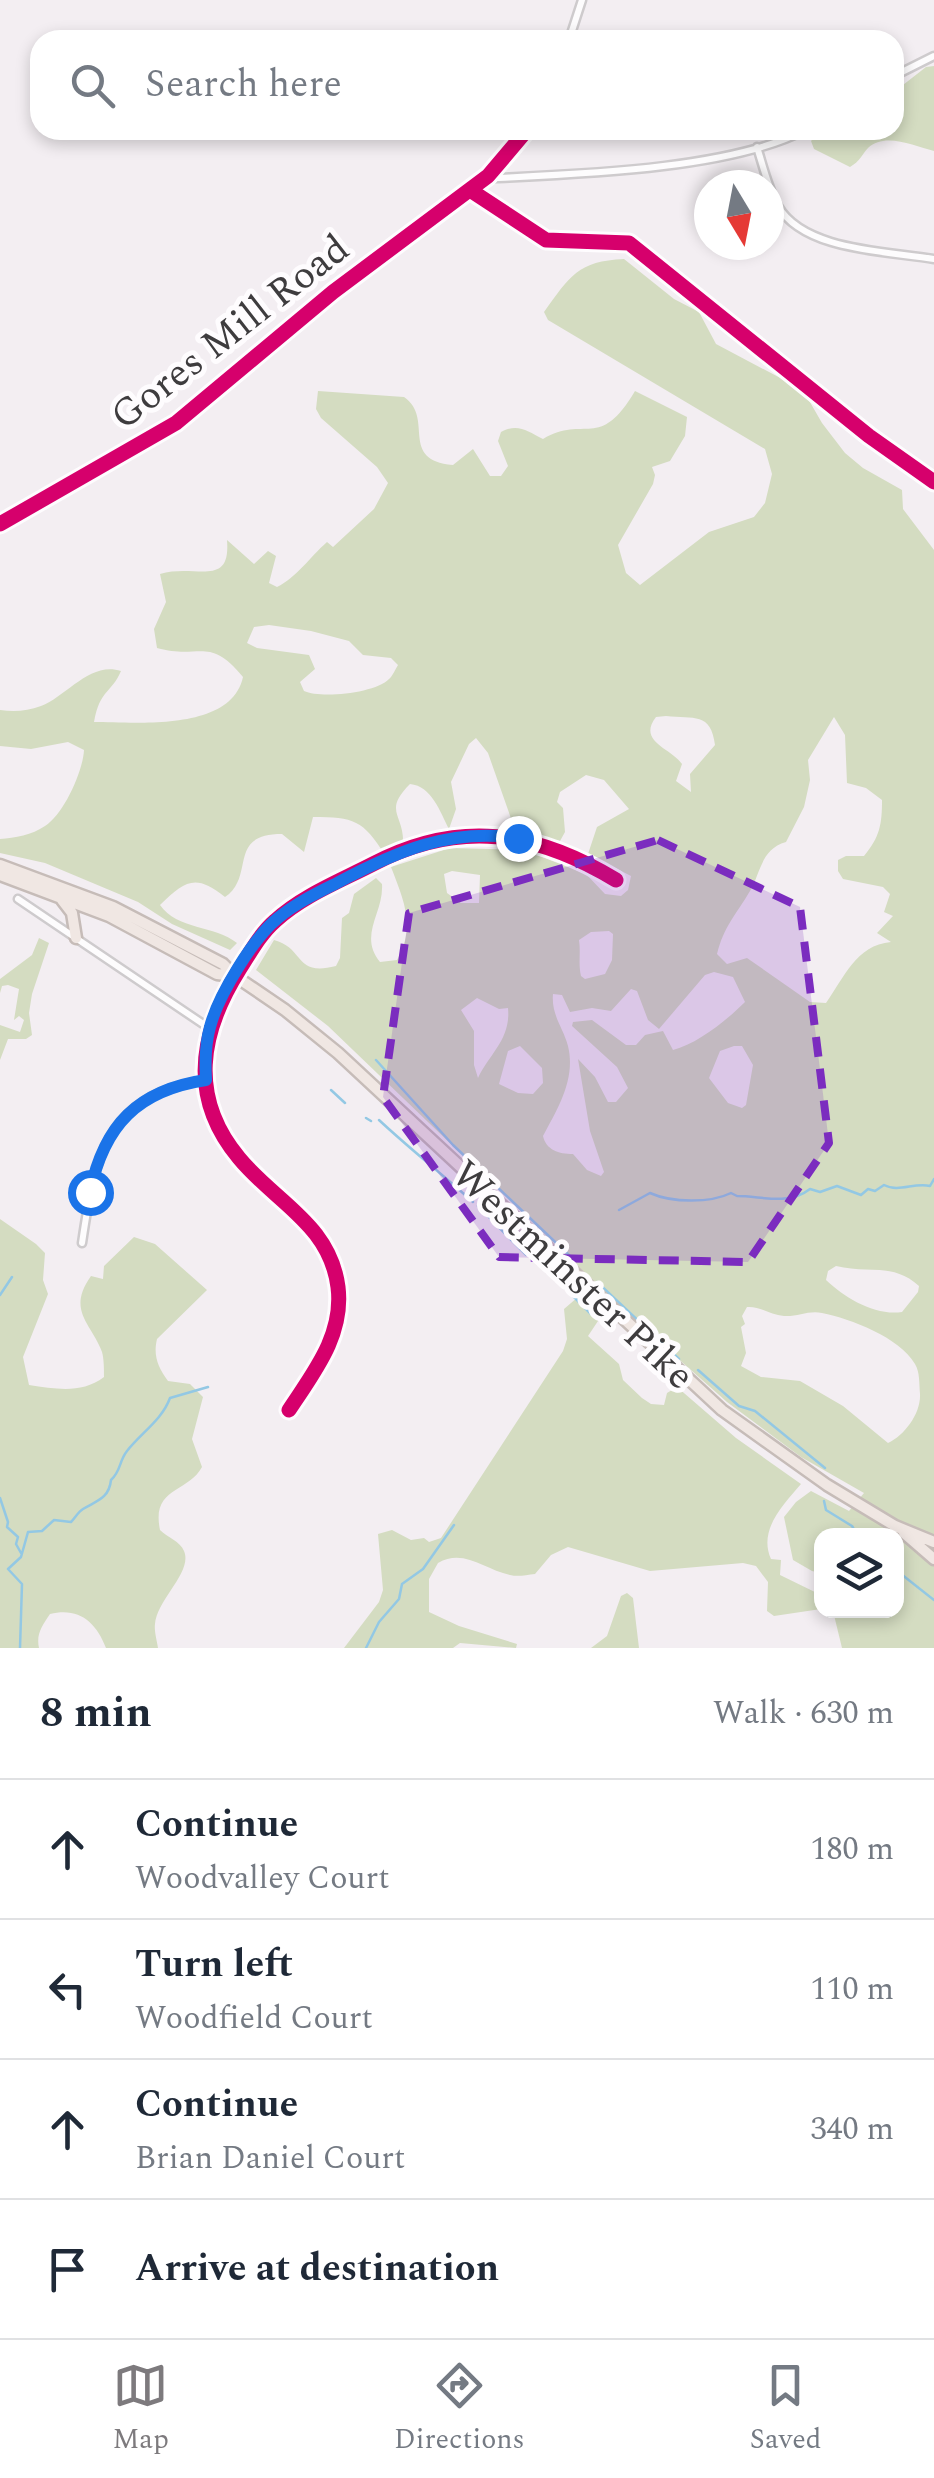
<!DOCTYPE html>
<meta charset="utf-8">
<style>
:root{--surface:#fff;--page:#f6f6f7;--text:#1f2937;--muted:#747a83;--line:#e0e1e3;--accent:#7d7a7d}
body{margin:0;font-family:Spectral,serif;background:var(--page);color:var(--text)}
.controls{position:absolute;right:30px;bottom:30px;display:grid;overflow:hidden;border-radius:20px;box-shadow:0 5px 15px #0003}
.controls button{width:90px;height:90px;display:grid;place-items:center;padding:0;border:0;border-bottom:2px solid var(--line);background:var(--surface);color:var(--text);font:50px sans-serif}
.compass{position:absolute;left:694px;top:170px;width:90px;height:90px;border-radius:50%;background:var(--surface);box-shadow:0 5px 15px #0003;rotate:170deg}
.stop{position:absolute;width:30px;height:30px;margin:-22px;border:8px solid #1a73e8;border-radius:50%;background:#fff}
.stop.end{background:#1a73e8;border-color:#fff;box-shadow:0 2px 10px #0008}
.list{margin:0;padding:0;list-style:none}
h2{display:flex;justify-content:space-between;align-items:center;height:130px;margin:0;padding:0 40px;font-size:42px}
h2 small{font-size:32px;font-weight:400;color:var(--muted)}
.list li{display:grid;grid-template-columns:65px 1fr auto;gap:30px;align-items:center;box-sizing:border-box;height:140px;padding:0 40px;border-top:2px solid var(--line)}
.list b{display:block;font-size:38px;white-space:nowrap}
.list p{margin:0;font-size:32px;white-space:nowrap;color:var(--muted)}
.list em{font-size:32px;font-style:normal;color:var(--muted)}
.icon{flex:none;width:55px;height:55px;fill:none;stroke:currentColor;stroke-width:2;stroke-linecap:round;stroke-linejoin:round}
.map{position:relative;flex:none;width:934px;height:1648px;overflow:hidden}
.search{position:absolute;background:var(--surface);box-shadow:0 5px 15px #0003;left:30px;right:30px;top:30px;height:110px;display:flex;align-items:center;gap:25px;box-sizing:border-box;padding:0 35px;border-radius:30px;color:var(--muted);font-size:38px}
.sheet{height:690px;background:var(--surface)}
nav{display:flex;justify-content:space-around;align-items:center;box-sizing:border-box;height:140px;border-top:2px solid var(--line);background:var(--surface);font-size:28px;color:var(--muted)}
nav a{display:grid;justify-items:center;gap:5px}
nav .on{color:var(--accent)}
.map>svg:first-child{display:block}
</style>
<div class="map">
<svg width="934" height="1648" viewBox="0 0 934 1648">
<rect width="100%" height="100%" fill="#f3eef2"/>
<!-- green -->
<path fill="#d4dcc1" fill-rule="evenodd" d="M934,66V151C914,146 885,132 868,148C861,156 860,161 850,167L814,149L811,141L821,130H894V92L926,67Z
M624,259L674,299L699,312L716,344L803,390L822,423L845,453L863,468L902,490L903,509L934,550V1648H842L833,1611L896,1610V1536H822L821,1573L812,1571L793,1560L784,1517L796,1502L811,1491L849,1511L864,1493L801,1457L727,1402L630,1316L328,1026L256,970L274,940C305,948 294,977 336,966L340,958L342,918L349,913L354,894L376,878L382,884C384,913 358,935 380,962L397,960C416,927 404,901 391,867L450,848L524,850L586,874L605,894L621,896L628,890L631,876L588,854L597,827L629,809L604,780L586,775L560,792L557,802L563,808L565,832L560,841L522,833L514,827L488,753L476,738L469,744L451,782L456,809L449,829C440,812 432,786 410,784C382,812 405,814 403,845L385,855C363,820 354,817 313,817L304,852L282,834C226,834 256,876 225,897C195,873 185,881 160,905C177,930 215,925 237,943L230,950L172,924L138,902L45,863L0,853V839C15,838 32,835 45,826C64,814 83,771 84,750L68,742L31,749L0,746V710C15,712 27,711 41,706C67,696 90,661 121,671C111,694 100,689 94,722C136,722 231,732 243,677C209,635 200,660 157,648L154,629L166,602L160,574C195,563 231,589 227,540L254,564L268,551L276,556L269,583L277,587C296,578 310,557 327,542L333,547L374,509L388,483L377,467L321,418L316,409L318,391L404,397C435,418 398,460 453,465L473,449L490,476H501L508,466L498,441L501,432C518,423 527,431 543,439C585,414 599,452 635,391L687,417L685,436L670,461L652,467L655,475L653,484L618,545L626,573L640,585L709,532L754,517L765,503L772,474L765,449L548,320L544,312C570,276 578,261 624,259ZM269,625L311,631L349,641L363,655L391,658L398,665C396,668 392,677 389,679C376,693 321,699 304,691L300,682L315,669L309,655L257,648L247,643L254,627ZM666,716C694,719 711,712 715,745L690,774L691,792L676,781L682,764C671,748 637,742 656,717ZM834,717L845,735L847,783L866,788L882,800C882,824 880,837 864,856H846L838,860V871L843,879L883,887L890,894L884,912L893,916L877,933L891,942C856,945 844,978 826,1003L810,1002L747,958L727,964L717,954C724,926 736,915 750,891C761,872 761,849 786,842L804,807L810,780L808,760ZM452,871L480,875L479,903H461L447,893L444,874ZM609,931L613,934L612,960L605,974L585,979L581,976C578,963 581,953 579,940L591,932ZM714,972L733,977L745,1002C727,1020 697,1044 673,1050L663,1031L645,1035L636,1045H626L592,1020L573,1022L572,1026L617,1067L628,1088L616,1102H608L595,1077L578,1059L590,1131L604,1172L601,1176L587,1170L573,1154C559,1154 546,1150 543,1136C558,1108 576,1079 568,1046C563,1027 551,1015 553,994L562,995L570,1012L592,1008L611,1011L631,989L637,991L648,1020L659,1029L705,975ZM477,998L499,1009L508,1008C511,1039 490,1053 478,1078L474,1065V1031L461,1010ZM520,1046L542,1068L543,1083L533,1094L518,1093L499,1084L508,1051ZM734,1046H742L753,1065L746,1105L742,1108L728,1103L709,1078L720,1051ZM836,1266C867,1274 893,1262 919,1286L918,1292L902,1312C875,1316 845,1298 826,1280L828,1271ZM747,1307C760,1306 770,1315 784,1316C797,1317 809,1310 822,1313C851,1319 899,1337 915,1364C920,1372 919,1384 920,1394C921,1413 905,1435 888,1443L843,1406L800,1381L761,1377L741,1366L746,1353L741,1327L745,1324L742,1316Z
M39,938L49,943L32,994L29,1013L32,1035L26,1039H8L0,1060V1025L20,1032L24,1020L19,1016L14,1020L19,989L8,985L2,986L0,993V979L32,955Z
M0,1219L36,1244L45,1253L43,1280L48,1294L23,1357L29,1385C57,1389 81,1394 104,1377C104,1369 104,1359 102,1352C92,1324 66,1311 91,1276L103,1279L104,1266L134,1237L155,1244L207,1290L157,1339C153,1356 158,1367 168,1381L190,1384L203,1397L192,1439L202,1467C188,1493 151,1487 160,1530C168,1538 180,1541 184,1551C193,1572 157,1599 155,1624C154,1631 157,1641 158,1648H106C96,1622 79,1607 50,1614C42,1626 36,1634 39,1648H0Z
M578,1297L594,1309L598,1321L588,1336L619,1364L623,1380L642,1398L651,1404L664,1405L667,1393L677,1387L736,1438L801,1484C783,1505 758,1530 771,1559L781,1560L780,1575L821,1595V1609L774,1616L767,1611L768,1582L756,1566L743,1563L650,1571L568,1547L551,1555L535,1574C526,1575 518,1577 510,1575C485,1570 464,1548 438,1563L429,1579V1612L459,1626L517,1644L516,1648L460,1643L453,1648H344L379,1602L383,1590L378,1534L392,1530L411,1540L424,1538L429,1542L441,1538L563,1351L567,1339L564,1309Z
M627,1593L633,1598L639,1648H591L607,1636L621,1596Z"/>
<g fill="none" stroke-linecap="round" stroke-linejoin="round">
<!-- stream -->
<path stroke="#93c8e4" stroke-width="2.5" d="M376,1060L453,1145L572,1258
M331,1090L345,1103
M366,1118L371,1121
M379,1120C410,1149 442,1174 473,1202
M478,1206L526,1255
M619,1210L650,1193C672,1203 711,1203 731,1193L737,1196C762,1196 788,1206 810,1189L820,1192L837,1186L861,1195L868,1189L875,1191L884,1185C899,1193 914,1182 930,1186L934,1179
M597,1282L679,1359
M565,1288L591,1314
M0,1295L12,1277
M698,1370L739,1406L755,1411L825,1468
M0,1498L8,1522L7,1527L18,1537L16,1544L21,1553
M824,1501L826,1510L852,1526L858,1536
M896,1570L934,1600
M20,1648L22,1584L8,1569L21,1557L28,1532L42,1531L54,1520L71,1522C75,1518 78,1512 83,1509C96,1501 109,1499 111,1480C121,1471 119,1461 127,1451C141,1433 162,1420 170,1398L208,1387
M366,1648L379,1622L399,1599L402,1584L423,1569L454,1525"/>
<!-- minor casing -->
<g stroke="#cecbcd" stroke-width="11">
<path id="minor" d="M569,40L582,0
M894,76L934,56
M757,147C763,166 768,188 778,206C804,251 887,251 934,259
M488,176L496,178C581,174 731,169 805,130
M470,190L546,240L629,243L869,436L934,482
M0,524L176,423L333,292L488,176L527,130
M18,899L209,1028
M82,1243C95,1156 105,1096 206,1080
M289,1410C314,1372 344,1335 338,1287C330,1224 275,1202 239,1158C188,1097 200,1032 239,970C250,953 260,934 275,921C302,896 340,881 373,864C459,819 535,831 616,880"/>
</g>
<!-- highway casing -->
<g stroke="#c6bcb8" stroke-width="15">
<path id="highway" d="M0,865L113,907L223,964L235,976L285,1010L338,1053L722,1410L827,1485L895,1526L934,1542
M0,875L109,916L217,974L234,976
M62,900L72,913L76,938
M904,1533L934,1559"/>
</g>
<!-- minor -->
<use href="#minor" stroke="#fdfcfd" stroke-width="6"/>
<!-- highway -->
<use href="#highway" stroke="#f0e7e3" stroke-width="10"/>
<!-- cycleway casing -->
<g stroke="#fefcfe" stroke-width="21">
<path id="cycleway" d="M470,190L546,240L629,243L869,436L934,482
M0,524L176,423L333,292L488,176L527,130
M289,1410C314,1372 344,1335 338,1287C330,1224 275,1202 239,1158C188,1097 200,1032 239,970C250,953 260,934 275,921C302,896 340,881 373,864C459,819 535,831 616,880"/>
</g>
<!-- cycleway -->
<use href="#cycleway" stroke="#d6006c" stroke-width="15"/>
</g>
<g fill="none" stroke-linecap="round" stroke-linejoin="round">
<!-- route -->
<path stroke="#1a73e8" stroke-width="12" d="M90,1192C104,1125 138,1090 206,1080C205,1062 205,1044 210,1027C218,996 253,938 278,918C296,903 317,893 337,883C397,851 450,828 518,838"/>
</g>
<!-- marked area -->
<path fill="#7b2cbf" fill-opacity="0.2" stroke="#7b2cbf" stroke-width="8" stroke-dasharray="20 12" stroke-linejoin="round" d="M658,840L800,907L829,1143L748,1262L499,1257L383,1097L409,913Z"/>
<g text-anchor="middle" stroke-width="10" stroke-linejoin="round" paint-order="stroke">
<!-- street labels -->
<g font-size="40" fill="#3e3c3e" stroke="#fefcfe">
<text transform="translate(229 331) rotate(-38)" y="14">Gores Mill Road</text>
<text transform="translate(574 1274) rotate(43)" y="14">Westminster Pike</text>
</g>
</g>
</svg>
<div class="controls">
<button><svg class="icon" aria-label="layers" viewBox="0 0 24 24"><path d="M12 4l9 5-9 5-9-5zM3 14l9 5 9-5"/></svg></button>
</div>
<svg class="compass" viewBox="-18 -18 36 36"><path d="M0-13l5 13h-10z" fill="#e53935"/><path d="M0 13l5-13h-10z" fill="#747a83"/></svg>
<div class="stop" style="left:90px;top:1192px"></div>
<div class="stop end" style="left:518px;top:838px"></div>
<div class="search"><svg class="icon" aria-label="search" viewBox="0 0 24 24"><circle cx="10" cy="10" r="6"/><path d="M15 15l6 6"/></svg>Search here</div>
</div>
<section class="sheet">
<h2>8 min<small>Walk · 630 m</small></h2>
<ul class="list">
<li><svg class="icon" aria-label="ahead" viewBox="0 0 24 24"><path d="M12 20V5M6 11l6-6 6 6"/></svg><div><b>Continue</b><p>Woodvalley Court</p></div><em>180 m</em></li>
<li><svg class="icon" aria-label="left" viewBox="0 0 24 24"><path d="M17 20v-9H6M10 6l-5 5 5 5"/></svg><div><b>Turn left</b><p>Woodfield Court</p></div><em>110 m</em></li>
<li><svg class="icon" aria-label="ahead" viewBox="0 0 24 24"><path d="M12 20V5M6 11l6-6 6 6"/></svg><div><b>Continue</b><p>Brian Daniel Court</p></div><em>340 m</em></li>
<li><svg class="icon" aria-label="arrive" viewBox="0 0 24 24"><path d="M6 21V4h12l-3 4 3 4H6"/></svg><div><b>Arrive at destination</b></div></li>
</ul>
</section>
<nav>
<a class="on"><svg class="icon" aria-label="map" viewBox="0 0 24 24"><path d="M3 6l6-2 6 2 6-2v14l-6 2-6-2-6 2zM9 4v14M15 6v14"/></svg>Map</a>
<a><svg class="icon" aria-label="directions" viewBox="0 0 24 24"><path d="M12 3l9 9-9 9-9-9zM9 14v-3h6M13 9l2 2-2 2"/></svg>Directions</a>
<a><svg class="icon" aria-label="saved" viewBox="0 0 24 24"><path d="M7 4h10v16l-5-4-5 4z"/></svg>Saved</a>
</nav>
